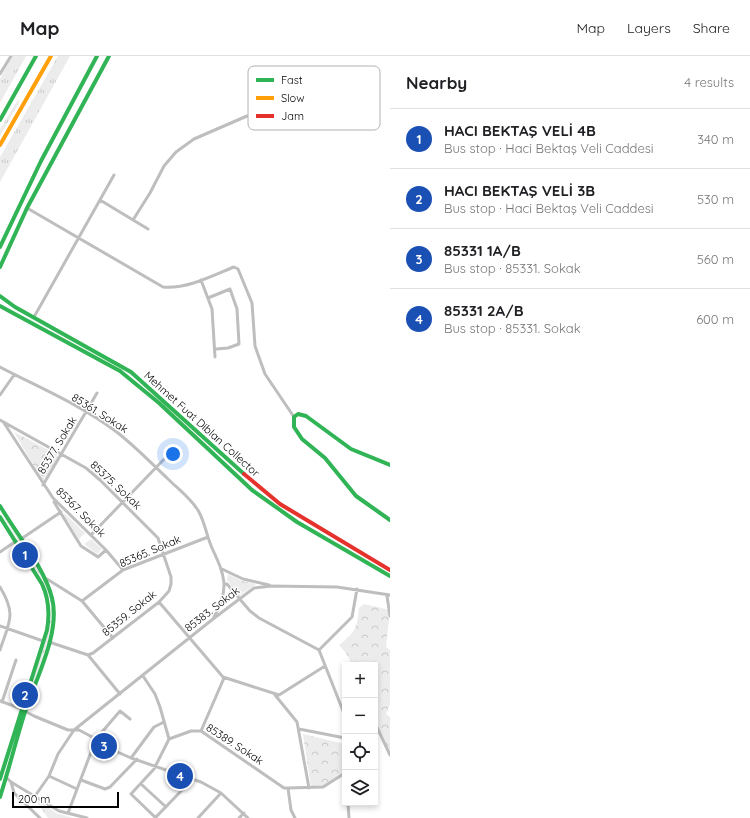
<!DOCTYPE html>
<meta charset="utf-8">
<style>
:root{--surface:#fff;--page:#f6f6f6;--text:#202124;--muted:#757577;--line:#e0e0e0;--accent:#595959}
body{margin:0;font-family:Quicksand,sans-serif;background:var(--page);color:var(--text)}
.controls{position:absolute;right:12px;bottom:12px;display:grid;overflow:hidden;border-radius:0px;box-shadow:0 2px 6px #0003}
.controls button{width:36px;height:36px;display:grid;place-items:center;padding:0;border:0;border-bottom:1px solid var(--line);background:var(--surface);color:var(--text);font:20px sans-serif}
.scale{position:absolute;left:12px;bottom:10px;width:107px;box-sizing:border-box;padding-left:4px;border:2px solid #000;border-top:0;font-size:11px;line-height:14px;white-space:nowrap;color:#000;-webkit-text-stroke:3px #fff;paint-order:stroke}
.you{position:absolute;left:173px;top:398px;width:14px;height:14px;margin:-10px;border:3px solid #fff;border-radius:50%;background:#1a73e8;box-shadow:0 0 0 6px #1a73e833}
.badge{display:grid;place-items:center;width:26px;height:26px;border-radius:50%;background:var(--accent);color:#fff;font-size:13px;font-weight:700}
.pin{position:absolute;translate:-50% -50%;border:2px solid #fff;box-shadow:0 1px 4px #0006}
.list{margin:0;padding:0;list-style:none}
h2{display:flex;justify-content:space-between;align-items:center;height:52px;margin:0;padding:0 16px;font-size:17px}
h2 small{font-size:13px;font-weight:400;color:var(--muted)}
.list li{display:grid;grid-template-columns:26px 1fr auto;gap:12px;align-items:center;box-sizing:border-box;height:60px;padding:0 16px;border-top:1px solid var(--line)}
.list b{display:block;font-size:15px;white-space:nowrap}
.list p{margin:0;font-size:13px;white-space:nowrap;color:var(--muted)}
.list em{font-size:13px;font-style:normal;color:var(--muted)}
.icon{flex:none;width:22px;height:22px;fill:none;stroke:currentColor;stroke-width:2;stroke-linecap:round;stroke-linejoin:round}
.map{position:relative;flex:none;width:390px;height:762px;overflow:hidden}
header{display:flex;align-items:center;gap:24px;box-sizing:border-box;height:56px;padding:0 20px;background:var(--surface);border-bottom:1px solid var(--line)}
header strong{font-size:19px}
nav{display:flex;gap:22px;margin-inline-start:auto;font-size:14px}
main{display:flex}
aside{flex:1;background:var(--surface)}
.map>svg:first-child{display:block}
</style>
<header>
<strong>Map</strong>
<nav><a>Map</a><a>Layers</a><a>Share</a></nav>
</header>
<main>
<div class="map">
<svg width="390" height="762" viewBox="0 0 390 762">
<defs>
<pattern id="grass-tufts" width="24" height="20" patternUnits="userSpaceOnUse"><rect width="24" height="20" fill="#ececec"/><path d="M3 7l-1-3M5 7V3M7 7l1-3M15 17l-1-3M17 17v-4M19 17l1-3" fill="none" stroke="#c9c9c9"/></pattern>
<pattern id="park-crowns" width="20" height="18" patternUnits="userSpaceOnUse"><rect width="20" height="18" fill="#ececec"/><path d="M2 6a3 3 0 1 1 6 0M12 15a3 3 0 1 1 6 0" fill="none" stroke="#c9c9c9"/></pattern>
</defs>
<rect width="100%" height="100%" fill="#fff"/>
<!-- grass -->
<path fill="url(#grass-tufts)" d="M12,0H26L0,47V23Z
M58,0H70L0,126V101Z
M18,44L20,45L0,80V73Z
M0,455C15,478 49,522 52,548C56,576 34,622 25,649L51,563V547L44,527Z
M65,458L85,477L79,483L64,459Z
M91,483L102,493L97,498L84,488Z
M228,518L242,525L256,528L239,540L227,524Z
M40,745L56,757L73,762H48L38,748L37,746Z"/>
<!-- park -->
<path fill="url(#park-crowns)" d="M14,376L56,398L58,401L43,425Z
M364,548L390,554L386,591L390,594V648L386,658L390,661V697L375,663V609H352L346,597L339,589C355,577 357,572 359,552Z
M303,678L345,688V715L322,730L311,731Z"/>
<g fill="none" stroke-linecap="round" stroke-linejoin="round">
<!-- street -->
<path stroke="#bebebe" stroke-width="3" d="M0,18L11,0
M100,144L148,173
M27,152L163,231C187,233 212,220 234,211L238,213L252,247L255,290L265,318L294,361
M133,164L150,137L164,110L176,96L194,83L247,60
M201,224L212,253L215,301
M208,242L230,233L237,253L239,288L228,292L216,293
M34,261L114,119
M0,311C38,331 79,348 114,374C133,388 150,406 168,423C178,433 192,443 199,456C205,467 207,481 212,492C225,520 230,532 214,561
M0,339L14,319
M0,364L86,412L100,424L158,482L171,521V528L169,535L159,546L93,597L88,599
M4,367L53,442L106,494L123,514
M43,429L97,337
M54,446L81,490L98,501L106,494
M91,479L171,396
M21,483L61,456
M0,496L16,485
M222,513L243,523L269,529
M45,523H47L82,545L113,582
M224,528H227L250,555L259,562L319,594
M0,531C17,559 9,566 0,594
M387,540L390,560
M82,545L123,514L208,481
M159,546L223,621L279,639L325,610
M0,570L43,585
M49,586L88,599L120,638
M319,594L352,561L357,533
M319,594L345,660
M143,620L155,638L160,651L169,683L154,713L131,738L156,762
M275,639L297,666L309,732
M0,645L19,652L34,660L68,674H79L96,683L104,690L131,702L201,726L221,737L248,762
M2,646L16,604
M375,667L390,699
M299,673L345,682
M201,675L224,622
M169,683L191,675H201L284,732H288L323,731L345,717
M131,702L154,671L164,666
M49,720L77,733
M6,721L11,726L59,755L87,762
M81,724L105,733L110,731L137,703
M11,726L14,737L40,762
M141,728L166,751
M288,732L291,754L295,762
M35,740L49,720L58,698L74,674L213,563L254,532L271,530L337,531L390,539
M348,747L349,762
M68,757L96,683L120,655L130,663
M155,762L184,732L189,722
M198,762L221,737
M239,762L244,757"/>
<!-- fast -->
<path stroke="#30b455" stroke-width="4" d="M0,64L36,0
M0,191L41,105L97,0
M0,211L27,152L109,0
M0,240L15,251L131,316L244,418
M0,250L120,315L159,347L252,434L297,466L390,520
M390,409L351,393L306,360L298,358L294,361V371L302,383L325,402L356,440L390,464
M0,450C16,477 45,513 52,542C61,577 35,624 25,656C16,684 9,713 0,741
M0,461L42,528C49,543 50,557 47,574L0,723"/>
<!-- slow -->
<path stroke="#ff9f0a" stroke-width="4" d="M0,89L51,0"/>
<!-- jam -->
<path stroke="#e5322d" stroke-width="4" d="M244,418L280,448L390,514"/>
</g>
<g text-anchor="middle" stroke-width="3" stroke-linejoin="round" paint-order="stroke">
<!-- street labels -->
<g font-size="11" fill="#000" stroke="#fff">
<text transform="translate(100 357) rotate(32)" y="4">85361. Sokak</text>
<text transform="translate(202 368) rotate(42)" y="4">Mehmet Fuat Diblan Collector</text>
<text transform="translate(57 389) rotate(-59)" y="4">85377. Sokak</text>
<text transform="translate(116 429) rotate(43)" y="4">85375. Sokak</text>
<text transform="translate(81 456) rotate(45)" y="4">85367. Sokak</text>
<text transform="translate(150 495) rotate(-23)" y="4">85365. Sokak</text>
<text transform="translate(212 553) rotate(-38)" y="4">85383. Sokak</text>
<text transform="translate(129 557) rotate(-39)" y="4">85359. Sokak</text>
<text transform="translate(235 688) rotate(33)" y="4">85389. Sokak</text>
</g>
</g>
<!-- legend -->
<rect x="248" y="10" width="132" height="64" rx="6" fill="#fff" stroke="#b2b2b2" stroke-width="1"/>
<rect x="256" y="22" width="18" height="4" fill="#30b455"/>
<rect x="256" y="40" width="18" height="4" fill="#ff9f0a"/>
<rect x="256" y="58" width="18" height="4" fill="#e5322d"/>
<g font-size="11" fill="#000">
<text x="281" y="28">Fast</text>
<text x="281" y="46">Slow</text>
<text x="281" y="64">Jam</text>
</g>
</svg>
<div class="controls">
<button>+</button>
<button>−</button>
<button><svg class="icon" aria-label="locate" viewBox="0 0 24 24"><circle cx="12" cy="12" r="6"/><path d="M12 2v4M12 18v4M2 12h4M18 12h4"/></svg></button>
<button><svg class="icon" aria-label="layers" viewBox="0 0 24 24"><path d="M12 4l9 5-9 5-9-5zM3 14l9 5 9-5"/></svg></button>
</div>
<div class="scale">200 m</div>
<div class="you"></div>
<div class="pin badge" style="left:25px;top:499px;background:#1a4fb4">1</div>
<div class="pin badge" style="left:25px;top:639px;background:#1a4fb4">2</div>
<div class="pin badge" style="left:104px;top:690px;background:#1a4fb4">3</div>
<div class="pin badge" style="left:180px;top:720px;background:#1a4fb4">4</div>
</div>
<aside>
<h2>Nearby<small>4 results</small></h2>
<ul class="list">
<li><span class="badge" style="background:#1a4fb4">1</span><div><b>HACI BEKTAŞ VELİ 4B</b><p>Bus stop · Haci Bektaş Veli Caddesi</p></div><em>340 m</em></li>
<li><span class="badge" style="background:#1a4fb4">2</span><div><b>HACI BEKTAŞ VELİ 3B</b><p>Bus stop · Haci Bektaş Veli Caddesi</p></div><em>530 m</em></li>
<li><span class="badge" style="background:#1a4fb4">3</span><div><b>85331 1A/B</b><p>Bus stop · 85331. Sokak</p></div><em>560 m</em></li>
<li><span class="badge" style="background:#1a4fb4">4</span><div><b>85331 2A/B</b><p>Bus stop · 85331. Sokak</p></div><em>600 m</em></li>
</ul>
</aside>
</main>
